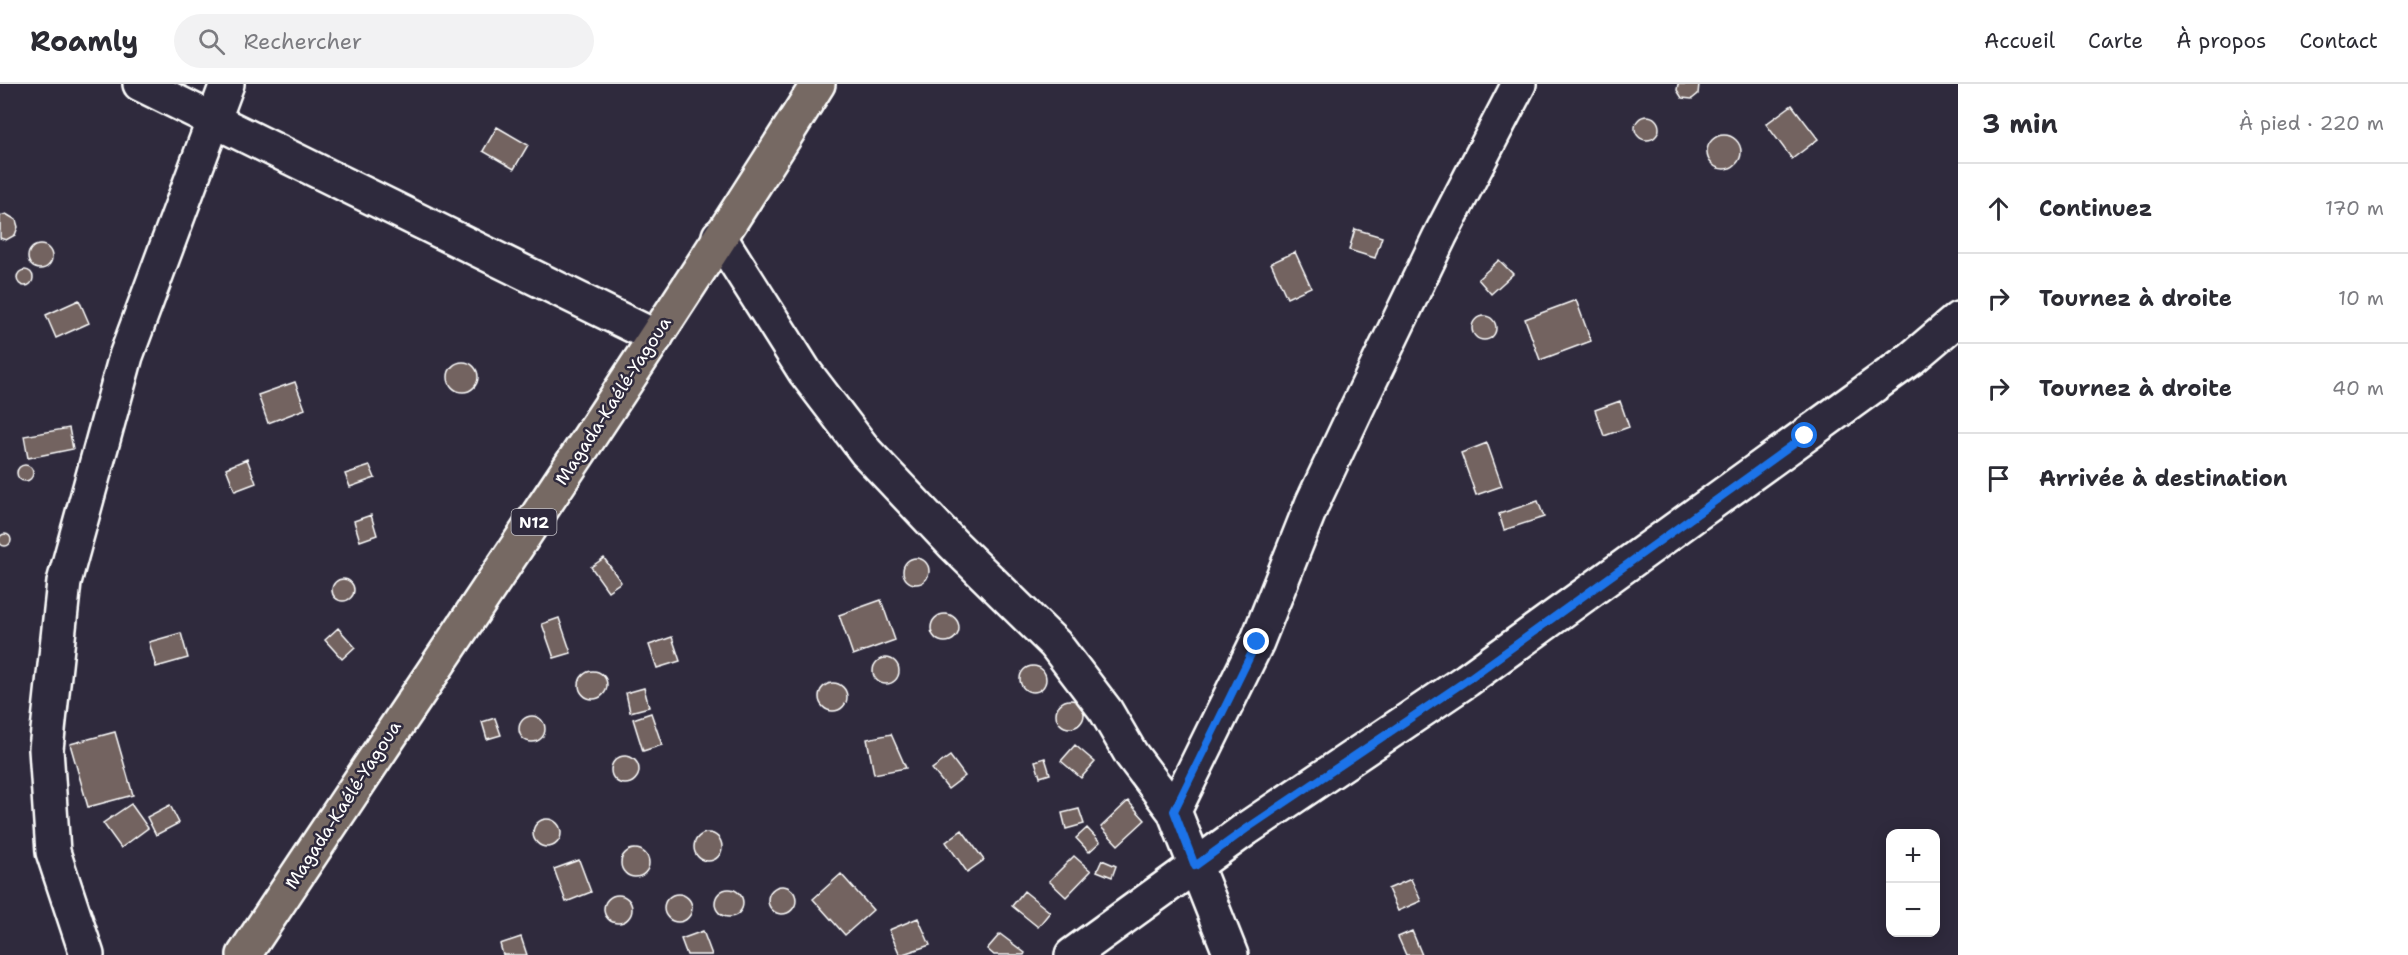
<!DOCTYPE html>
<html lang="fr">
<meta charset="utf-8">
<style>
:root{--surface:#fff;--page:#f2f2f3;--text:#2b2b33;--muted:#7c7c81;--line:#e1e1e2}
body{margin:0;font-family:"Shantell Sans",sans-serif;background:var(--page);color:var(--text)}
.controls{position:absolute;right:18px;bottom:18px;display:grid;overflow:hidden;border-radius:12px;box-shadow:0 3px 15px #0003}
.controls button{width:54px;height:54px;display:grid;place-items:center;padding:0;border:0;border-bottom:2px solid var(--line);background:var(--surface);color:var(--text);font:30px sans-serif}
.stop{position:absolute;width:18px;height:18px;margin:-14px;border:4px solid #1a73e8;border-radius:50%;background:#fff}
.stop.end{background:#1a73e8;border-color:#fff;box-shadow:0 2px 6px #0008}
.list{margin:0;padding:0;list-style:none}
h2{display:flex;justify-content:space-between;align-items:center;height:78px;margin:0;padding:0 24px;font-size:26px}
h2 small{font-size:20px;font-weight:400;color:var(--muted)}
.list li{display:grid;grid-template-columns:39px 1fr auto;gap:18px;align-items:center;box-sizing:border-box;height:90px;padding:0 24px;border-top:2px solid var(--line)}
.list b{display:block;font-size:22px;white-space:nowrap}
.list em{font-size:20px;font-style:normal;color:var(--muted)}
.icon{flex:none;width:33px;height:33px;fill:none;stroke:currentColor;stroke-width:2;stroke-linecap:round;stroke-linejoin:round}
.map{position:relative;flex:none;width:1958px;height:871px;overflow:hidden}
header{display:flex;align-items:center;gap:36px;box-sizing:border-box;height:84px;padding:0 30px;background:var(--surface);border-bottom:2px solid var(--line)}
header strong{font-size:28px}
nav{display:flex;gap:33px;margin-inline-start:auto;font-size:21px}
.search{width:420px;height:54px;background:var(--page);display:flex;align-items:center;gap:15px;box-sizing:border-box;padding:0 21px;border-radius:33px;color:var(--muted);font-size:22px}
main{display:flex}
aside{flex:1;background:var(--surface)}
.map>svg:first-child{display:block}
</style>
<header>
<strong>Roamly</strong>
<div class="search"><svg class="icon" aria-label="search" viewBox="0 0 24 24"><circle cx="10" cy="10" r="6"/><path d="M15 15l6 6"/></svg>Rechercher</div>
<nav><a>Accueil</a><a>Carte</a><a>À propos</a><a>Contact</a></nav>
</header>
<main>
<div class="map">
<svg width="1958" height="871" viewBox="0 0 1958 871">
<rect width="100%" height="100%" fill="#2f2a3d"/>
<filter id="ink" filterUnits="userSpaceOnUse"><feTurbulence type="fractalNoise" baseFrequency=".0167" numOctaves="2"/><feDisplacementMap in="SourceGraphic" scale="12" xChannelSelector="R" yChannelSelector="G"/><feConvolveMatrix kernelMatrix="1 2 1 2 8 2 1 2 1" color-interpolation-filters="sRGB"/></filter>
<g filter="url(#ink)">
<!-- building -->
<path fill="#736360" stroke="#fff" stroke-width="1.5" d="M1678,0H1699L1698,10L1692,15L1682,14L1677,6Z
M1792,21L1818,55L1792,75L1766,40Z
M1635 44a12 12 0 1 1 24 0a12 12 0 1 1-24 0Z
M497,43L528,61L514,85L483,67Z
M1707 68a17 17 0 1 1 34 0a17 17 0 1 1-34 0Z
M6,130L16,136L18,143L15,151L6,156L0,154V132Z
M1355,145L1382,153L1375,174L1349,166Z
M28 173a12 12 0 1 1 24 0a12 12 0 1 1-24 0Z
M1295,168L1311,203L1287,214L1271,179Z
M1499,176L1513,190L1491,210L1478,195Z
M17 194a8 8 0 1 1 16 0a8 8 0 1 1-16 0Z
M79,216L89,239L56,254L46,231Z
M1576,216L1591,257L1540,276L1525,235Z
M1472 244a12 12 0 1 1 24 0a12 12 0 1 1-24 0Z
M448 293a15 15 0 1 1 30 0a15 15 0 1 1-30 0Z
M295,298L305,325L268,339L258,311Z
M1620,317L1629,343L1604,352L1595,326Z
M69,344L73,365L28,374L24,352Z
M1487,359L1502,402L1476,411L1461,369Z
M247,375L256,399L235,407L226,384Z
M17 389a8 8 0 1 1 16 0a8 8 0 1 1-16 0Z
M370,382L375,394L350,403L345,390Z
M1538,417L1544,433L1504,446L1499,430Z
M371,431L377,451L360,457L354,437Z
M-1 456a6 6 0 1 1 12 0a6 6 0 1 1-12 0Z
M903 487a13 13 0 1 1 26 0a13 13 0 1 1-26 0Z
M604,474L621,498L608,507L591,483Z
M332 506a11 11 0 1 1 22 0a11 11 0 1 1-22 0Z
M881,516L895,556L853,571L839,531Z
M931 544a14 14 0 1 1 28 0a14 14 0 1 1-28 0Z
M559,534L571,569L554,574L542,540Z
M338,544L355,563L342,575L325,556Z
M181,549L188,574L156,583L149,558Z
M672,553L680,577L657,584L649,561Z
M873 587a13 13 0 1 1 26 0a13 13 0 1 1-26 0Z
M1020 595a13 13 0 1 1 26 0a13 13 0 1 1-26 0Z
M579 601a14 14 0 1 1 28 0a14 14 0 1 1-28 0Z
M819 613a14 14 0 1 1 28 0a14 14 0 1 1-28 0Z
M644,604L649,623L630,628L626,609Z
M1056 630a14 14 0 1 1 28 0a14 14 0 1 1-28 0Z
M651,629L662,661L643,667L633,635Z
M519 645a13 13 0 1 1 26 0a13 13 0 1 1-26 0Z
M495,634L501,651L487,655L482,638Z
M115,648L133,711L88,723L70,660Z
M891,650L906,684L874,690L867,655Z
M1075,661L1095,678L1081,694L1061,677Z
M611 686a14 14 0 1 1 28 0a14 14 0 1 1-28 0Z
M950,672L965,692L948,705L932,685Z
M1045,674L1050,690L1040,693L1035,677Z
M1128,717L1145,736L1118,761L1101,743Z
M131,720L148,744L121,764L103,739Z
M170,721L179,739L156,751L147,733Z
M1079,725L1084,740L1066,745L1062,729Z
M533 749a14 14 0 1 1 28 0a14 14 0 1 1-28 0Z
M1087,744L1100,758L1089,768L1076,754Z
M962,746L984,776L967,788L946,758Z
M694 763a14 14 0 1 1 28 0a14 14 0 1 1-28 0Z
M621 779a14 14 0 1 1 28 0a14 14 0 1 1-28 0Z
M1074,772L1091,787L1066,813L1049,797Z
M579,776L591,808L566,818L554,785Z
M1102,776L1116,782L1112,793L1097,787Z
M841,790L873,826L845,851L813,815Z
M1411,795L1421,817L1398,827L1388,805Z
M768 816a14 14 0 1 1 28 0a14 14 0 1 1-28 0Z
M715 819a14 14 0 1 1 28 0a14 14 0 1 1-28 0Z
M1024,807L1050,828L1038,843L1012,822Z
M664 824a14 14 0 1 1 28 0a14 14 0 1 1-28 0Z
M604 825a14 14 0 1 1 28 0a14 14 0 1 1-28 0Z
M918,834L930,861L900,871L889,846Z
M703,847L712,871H687L681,855Z
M1412,847L1422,871H1406L1398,853Z
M1000,850L1025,869L1024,871H994L987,865Z
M521,853L527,871H503L500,860Z"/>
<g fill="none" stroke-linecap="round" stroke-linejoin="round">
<!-- minor casing -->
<g stroke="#fff" stroke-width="38">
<path id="minor" d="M140,0L656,253
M719,152L805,288L866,368L953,460L1055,560L1106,627L1131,670L1174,727
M87,871L53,768L46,665L64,498L126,272L227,0
M1072,871L1246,745L1467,596L1912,274L1958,235
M1231,871L1174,727L1257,558L1312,420L1357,324L1440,152L1519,0"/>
</g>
<!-- highway casing -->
<g stroke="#fff" stroke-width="38">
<path id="highway" d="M244,871C436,581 633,295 818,0"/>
</g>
<!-- minor -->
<use href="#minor" stroke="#2f2a3d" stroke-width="33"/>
<!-- highway -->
<use href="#highway" stroke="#766964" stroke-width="33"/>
</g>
</g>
<g fill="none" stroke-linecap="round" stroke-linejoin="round" filter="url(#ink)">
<!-- route -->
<path stroke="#1a73e8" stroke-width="8" d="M1257,558L1174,727L1195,782L1246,745L1467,596L1805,352"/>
</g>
<g text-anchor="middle" stroke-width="5" stroke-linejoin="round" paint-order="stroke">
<!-- shield labels -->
<rect fill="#2f2a3d" stroke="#c1bfc5" stroke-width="1.5" x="511.5" y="425" width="45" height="26" rx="4.5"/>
<g font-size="16" font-weight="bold" fill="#fff">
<text x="534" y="444">N12</text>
</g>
<!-- street labels -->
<g font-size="18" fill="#fff" stroke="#2f2a3d">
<text transform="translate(613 317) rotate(-57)" y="6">Magada-Kaélé-Yagoua</text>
<text transform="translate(343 721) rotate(-57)" y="6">Magada-Kaélé-Yagoua</text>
</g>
</g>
</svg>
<div class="controls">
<button>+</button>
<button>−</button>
</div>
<div class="stop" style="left:1805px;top:352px"></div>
<div class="stop end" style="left:1257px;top:558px"></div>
</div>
<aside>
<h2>3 min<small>À pied · 220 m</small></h2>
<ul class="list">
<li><svg class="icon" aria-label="ahead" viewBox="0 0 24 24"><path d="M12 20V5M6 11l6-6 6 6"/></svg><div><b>Continuez</b></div><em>170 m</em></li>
<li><svg class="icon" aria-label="right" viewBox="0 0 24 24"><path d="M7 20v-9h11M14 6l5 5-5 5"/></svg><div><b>Tournez à droite</b></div><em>10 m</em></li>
<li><svg class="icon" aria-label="right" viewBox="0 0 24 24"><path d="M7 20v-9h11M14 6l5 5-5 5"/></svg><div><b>Tournez à droite</b></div><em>40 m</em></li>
<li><svg class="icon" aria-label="arrive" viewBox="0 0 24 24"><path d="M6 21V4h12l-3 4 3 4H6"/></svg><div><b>Arrivée à destination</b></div></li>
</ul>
</aside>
</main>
